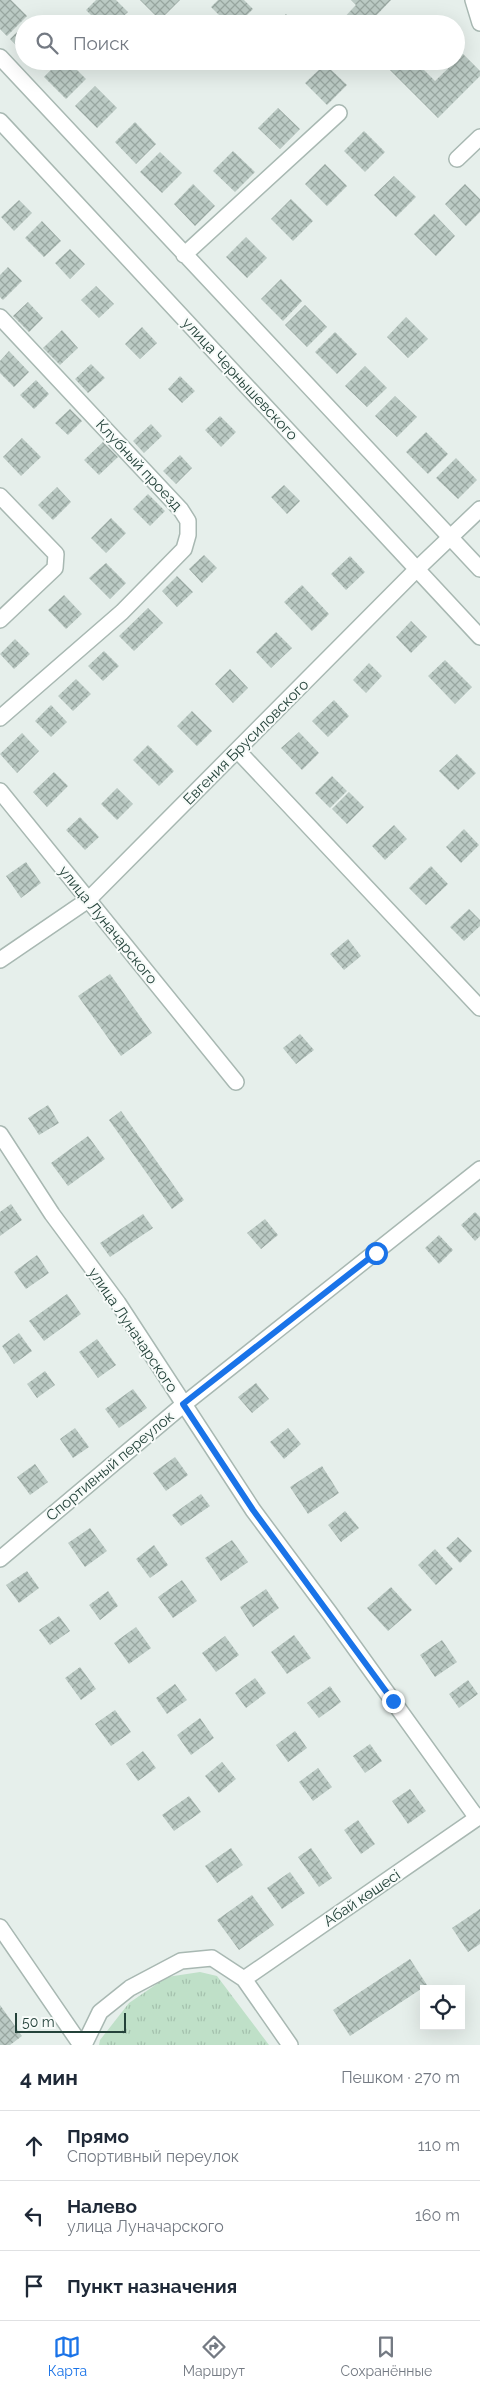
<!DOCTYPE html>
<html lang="ru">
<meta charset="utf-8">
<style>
:root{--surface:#fff;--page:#f2f2f3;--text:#1f2937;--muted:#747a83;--line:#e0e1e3;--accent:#1a73e8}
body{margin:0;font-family:Raleway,sans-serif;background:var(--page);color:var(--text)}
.controls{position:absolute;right:15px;bottom:15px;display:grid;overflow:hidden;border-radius:0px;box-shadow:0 5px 20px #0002}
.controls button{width:45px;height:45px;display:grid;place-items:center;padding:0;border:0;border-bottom:1px solid var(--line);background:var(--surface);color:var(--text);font:25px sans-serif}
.scale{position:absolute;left:15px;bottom:12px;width:111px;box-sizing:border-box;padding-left:5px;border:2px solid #24423a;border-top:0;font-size:14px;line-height:18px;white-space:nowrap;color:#24423a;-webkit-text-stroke:4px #f7fbf9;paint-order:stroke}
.stop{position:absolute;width:15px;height:15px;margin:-11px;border:4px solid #1a73e8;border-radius:50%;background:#fff}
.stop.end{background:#1a73e8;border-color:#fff;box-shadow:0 1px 5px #0008}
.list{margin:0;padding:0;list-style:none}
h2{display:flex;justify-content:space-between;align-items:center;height:65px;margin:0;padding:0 20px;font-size:21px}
h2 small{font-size:16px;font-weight:400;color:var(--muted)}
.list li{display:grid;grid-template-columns:32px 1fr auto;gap:15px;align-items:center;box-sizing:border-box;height:70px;padding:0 20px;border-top:1px solid var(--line)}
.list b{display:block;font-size:19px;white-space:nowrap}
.list p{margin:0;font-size:16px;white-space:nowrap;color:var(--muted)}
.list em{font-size:16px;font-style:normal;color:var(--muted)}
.icon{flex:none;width:28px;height:28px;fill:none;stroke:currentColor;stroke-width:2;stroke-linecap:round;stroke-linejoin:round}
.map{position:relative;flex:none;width:480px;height:2045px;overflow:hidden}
.search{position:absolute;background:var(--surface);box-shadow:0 5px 20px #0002;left:15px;right:15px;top:15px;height:55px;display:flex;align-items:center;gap:12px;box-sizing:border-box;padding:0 18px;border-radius:28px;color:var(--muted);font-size:19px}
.sheet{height:275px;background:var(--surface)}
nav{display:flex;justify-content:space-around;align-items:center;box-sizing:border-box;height:70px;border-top:1px solid var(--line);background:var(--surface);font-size:14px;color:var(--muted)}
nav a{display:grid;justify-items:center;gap:2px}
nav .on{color:var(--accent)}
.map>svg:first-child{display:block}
</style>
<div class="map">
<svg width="480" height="2045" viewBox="0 0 480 2045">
<defs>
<pattern id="grass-tufts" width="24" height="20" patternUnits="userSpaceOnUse" patternTransform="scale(1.25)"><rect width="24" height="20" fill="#bfe0c8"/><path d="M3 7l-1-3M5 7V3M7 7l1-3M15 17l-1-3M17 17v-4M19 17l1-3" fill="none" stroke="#a4c1ad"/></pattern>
<pattern id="building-cross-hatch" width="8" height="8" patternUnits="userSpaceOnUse" patternTransform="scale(1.25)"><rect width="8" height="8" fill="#bbcac4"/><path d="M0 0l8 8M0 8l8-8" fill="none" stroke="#98a6a0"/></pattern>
</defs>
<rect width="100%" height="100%" fill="#e6efeb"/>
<!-- grass -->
<path fill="url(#grass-tufts)" d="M200,1972L217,1976L269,2045H99L100,2040L129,2003L167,1977Z"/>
<!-- building -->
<path fill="url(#building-cross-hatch)" d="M0,0H11L27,16L7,36L0,29Z
M96,0H116L128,12L115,24H100L86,10Z
M140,0H180L160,20Z
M218,0H244L253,9L238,24H228L211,7Z
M351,0H391L373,19L378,24H344L341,21L356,5Z
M286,14L296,24H276Z
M24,25V53L10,39Z
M463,54L480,71V76L438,118L381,61H415L435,81Z
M60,61H68L86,79L66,99L44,77Z
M325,64L347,85L327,105L305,83Z
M95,86L117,108L97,128L75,106Z
M278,108L300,129L280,149L258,128Z
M135,122L156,144L136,164L115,142Z
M364,131L385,152L365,172L344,151Z
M233,151L255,172L235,192L213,171Z
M160,152L182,173L162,193L140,172Z
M325,164L347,186L327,206L305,184Z
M394,176L416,197L396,217L374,195Z
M193,184L215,206L195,226L174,204Z
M465,184L480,199V212L466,226L445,204Z
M291,199L313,221L293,241L271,219Z
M19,200L32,213L14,231L1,217Z
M434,214L455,236L436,256L414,234Z
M42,221L61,241L44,257L25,238Z
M246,237L267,258L247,278L226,257Z
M70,249L85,264L70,279L55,263Z
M8,267L22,281L3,300L0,297V275Z
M281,279L302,301L283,321L261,299Z
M96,286L114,304L99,318L81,300Z
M28,302L43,318L29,332L13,316Z
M305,305L327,327L307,347L285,325Z
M406,317L428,339L408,358L387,337Z
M142,327L157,343L140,359L125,344Z
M62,330L78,348L60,365L43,348Z
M335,332L357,354L337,374L315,352Z
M9,351L29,372L14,387L0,373V361Z
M91,364L105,378L88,393L75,379Z
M365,366L387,388L367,407L345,386Z
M180,376L195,391L182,403L168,389Z
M36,380L49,394L34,409L20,395Z
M395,396L417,417L397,437L375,416Z
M70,409L82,421L68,435L55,423Z
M220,416L236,432L221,447L205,430Z
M151,424L162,436L144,453L133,441Z
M426,432L448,454L428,474L406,452Z
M22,438L41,457L21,476L3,457Z
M103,442L118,457L99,475L84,460Z
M180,455L192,468L176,484L163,471Z
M456,458L477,480L458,499L436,478Z
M284,485L300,501L287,514L271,497Z
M57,487L71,502L53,520L38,505Z
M148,494L165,511L150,526L133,509Z
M111,518L126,533L106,553L91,538Z
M204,555L217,568L202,583L189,569Z
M350,556L365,572L346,590L331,574Z
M106,563L126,583L110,599L89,578Z
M177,576L193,592L177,607L162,591Z
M302,585L329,614L312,631L284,602Z
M64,595L82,614L66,629L48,610Z
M148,608L163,623L134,651L119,636Z
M411,621L427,637L411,653L396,637Z
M276,632L292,648L271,668L256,652Z
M15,639L30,654L14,669L0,654Z
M104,651L119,666L103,681L88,666Z
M445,660L472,687L455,704L428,676Z
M369,663L382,676L366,693L353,680Z
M230,669L248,688L233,703L215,684Z
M76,679L91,694L73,711L58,696Z
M334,700L349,716L328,737L312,721Z
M51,705L67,722L51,737L35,721Z
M192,711L212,731L197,746L177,726Z
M299,732L319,753L302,770L281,748Z
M22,733L39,751L17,773L0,754Z
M148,745L174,771L159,786L133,760Z
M457,754L476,773L458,790L439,771Z
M54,772L68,786L47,807L33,792Z
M332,776L347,791L330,808L315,793Z
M117,788L133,804L117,820L101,804Z
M349,792L364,807L347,824L332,809Z
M80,817L99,837L85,850L66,830Z
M394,825L407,839L385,860L372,846Z
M464,829L479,845L461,863L446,847Z
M26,862L41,883L21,898L6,876Z
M431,866L448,884L426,905L409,888Z
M469,909L480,920V926L464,941L450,927Z
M348,939L361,956L344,970L330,954Z
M110,974L152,1033L121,1056L78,996Z
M300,1034L314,1050L296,1064L283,1048Z
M48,1105L59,1123L39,1135L28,1118Z
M121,1111L184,1200L172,1209L109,1120Z
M88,1136L105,1159L68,1186L51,1163Z
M11,1204L22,1220L0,1236V1212Z
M475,1212L480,1217V1236L475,1241L461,1225Z
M143,1214L153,1228L110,1257L100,1243Z
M265,1219L278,1235L261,1249L247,1233Z
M439,1235L453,1250L439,1264L425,1248Z
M37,1255L49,1273L26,1289L14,1272Z
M67,1294L81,1314L44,1341L29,1321Z
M19,1333L32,1351L14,1364L2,1346Z
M97,1339L116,1365L98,1378L79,1352Z
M45,1371L55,1385L37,1398L27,1384Z
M256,1383L269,1399L252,1413L238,1397Z
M133,1389L147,1408L119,1428L105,1409Z
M75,1428L89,1447L73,1458L60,1439Z
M288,1428L301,1444L284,1459L270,1442Z
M175,1457L188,1475L166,1491L153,1473Z
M35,1464L48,1482L30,1495L17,1477Z
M322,1466L339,1493L308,1514L290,1487Z
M201,1494L210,1506L181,1526L172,1515Z
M345,1511L359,1528L341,1542L328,1525Z
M90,1528L107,1551L85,1567L68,1543Z
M458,1537L472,1551L460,1563L446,1548Z
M232,1540L248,1562L221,1581L205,1558Z
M154,1545L168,1565L150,1578L136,1559Z
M435,1549L453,1569L436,1585L418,1565Z
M27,1571L39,1588L19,1603L6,1585Z
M182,1580L197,1601L173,1618L158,1597Z
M391,1587L412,1610L388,1631L367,1608Z
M266,1589L279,1608L253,1627L240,1607Z
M108,1591L118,1606L100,1620L89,1605Z
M59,1616L70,1631L50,1645L39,1630Z
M136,1627L151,1648L129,1664L114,1643Z
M294,1635L311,1658L287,1674L271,1652Z
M225,1636L239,1655L216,1672L202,1653Z
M442,1640L457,1662L435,1677L420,1655Z
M80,1667L96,1689L81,1700L65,1678Z
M255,1678L266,1693L246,1708L235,1693Z
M468,1680L478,1694L459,1708L449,1694Z
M175,1684L187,1700L167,1714L156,1698Z
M330,1686L341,1702L319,1718L307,1703Z
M115,1710L131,1732L111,1746L95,1724Z
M200,1718L214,1738L191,1755L177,1735Z
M295,1731L307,1748L288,1762L276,1745Z
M370,1744L382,1761L365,1773L353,1756Z
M143,1751L156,1768L138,1781L126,1764Z
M222,1762L236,1779L219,1793L205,1776Z
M318,1768L332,1787L313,1801L299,1782Z
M410,1789L426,1811L408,1824L392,1801Z
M189,1796L201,1812L174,1831L162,1815Z
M358,1820L375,1844L361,1854L344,1830Z
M231,1848L243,1865L217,1883L205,1866Z
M311,1848L332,1878L319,1887L298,1857Z
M290,1872L305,1893L282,1909L267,1888Z
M252,1895L274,1925L239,1950L217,1920Z
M480,1909V1944L468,1952L452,1928Z
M410,1959L427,1985L350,2036L333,2010Z
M0,2005L22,2036L10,2045H0Z"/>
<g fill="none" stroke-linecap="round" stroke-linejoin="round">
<!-- minor casing -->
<g stroke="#a8b8b2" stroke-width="18">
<path id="minor" d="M473,0L480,23
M0,57L480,569
M457,159L480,137
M184,255L339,113
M0,317L181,510L188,521V535L184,549L122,612L0,718
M0,496L56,554L55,568L0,620
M238,751L480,1008
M0,791L236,1082
M0,1134L52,1214L118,1303L253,1510L329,1612L477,1818
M0,1559L183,1405L480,1169"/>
</g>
<!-- tertiary casing -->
<g stroke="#a8b8b2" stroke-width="18">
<path id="tertiary" d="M0,121L480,637
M0,960L88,900L417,569L480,509
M0,1927L81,2045
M244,1979L480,1816
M84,2045L100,2012L130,1988L181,1961L212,1958L244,1979L290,2045"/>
</g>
<!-- minor -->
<use href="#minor" stroke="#fff" stroke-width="15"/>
<!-- tertiary -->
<use href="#tertiary" stroke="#fff" stroke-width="15"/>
</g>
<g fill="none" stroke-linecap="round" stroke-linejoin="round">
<!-- route -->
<path stroke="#1a73e8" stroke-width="6" d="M376,1253L183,1404L253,1510L393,1701"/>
</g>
<g text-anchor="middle" stroke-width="4" stroke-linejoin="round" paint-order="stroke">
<!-- street labels -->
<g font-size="15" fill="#24423a" stroke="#f7fbf9">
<text transform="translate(240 379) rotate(47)" y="5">улица Чернышевского</text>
<text transform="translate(139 465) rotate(47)" y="5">Клубный проезд</text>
<text transform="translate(246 742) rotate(-45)" y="5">Евгения Брусиловского</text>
<text transform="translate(108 925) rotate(51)" y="5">улица Луначарского</text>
<text transform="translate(133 1330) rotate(56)" y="5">улица Луначарского</text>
<text transform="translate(110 1466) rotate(-40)" y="5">Спортивный переулок</text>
<text transform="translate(362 1898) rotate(-34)" y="5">Абай көшесі</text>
</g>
</g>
</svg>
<div class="controls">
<button><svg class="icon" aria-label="locate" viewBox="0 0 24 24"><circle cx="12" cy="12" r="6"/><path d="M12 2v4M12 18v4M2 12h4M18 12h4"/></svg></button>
</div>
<div class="scale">50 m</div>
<div class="stop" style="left:376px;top:1253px"></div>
<div class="stop end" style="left:393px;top:1701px"></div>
<div class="search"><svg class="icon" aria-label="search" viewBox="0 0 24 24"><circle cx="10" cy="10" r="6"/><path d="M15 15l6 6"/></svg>Поиск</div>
</div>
<section class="sheet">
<h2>4 мин<small>Пешком · 270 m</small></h2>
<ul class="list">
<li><svg class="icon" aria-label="ahead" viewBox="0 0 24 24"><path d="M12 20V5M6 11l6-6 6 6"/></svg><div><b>Прямо</b><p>Спортивный переулок</p></div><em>110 m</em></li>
<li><svg class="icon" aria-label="left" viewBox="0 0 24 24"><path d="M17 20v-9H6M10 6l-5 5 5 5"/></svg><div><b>Налево</b><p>улица Луначарского</p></div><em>160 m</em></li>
<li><svg class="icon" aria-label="arrive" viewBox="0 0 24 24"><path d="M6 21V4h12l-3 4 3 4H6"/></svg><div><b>Пункт назначения</b></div></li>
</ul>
</section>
<nav>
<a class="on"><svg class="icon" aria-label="map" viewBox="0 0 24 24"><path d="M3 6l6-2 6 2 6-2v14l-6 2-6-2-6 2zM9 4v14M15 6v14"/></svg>Карта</a>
<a><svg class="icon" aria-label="directions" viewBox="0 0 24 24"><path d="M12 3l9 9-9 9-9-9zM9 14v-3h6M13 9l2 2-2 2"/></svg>Маршрут</a>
<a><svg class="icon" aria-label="saved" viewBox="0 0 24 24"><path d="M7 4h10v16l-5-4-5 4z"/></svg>Сохранённые</a>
</nav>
